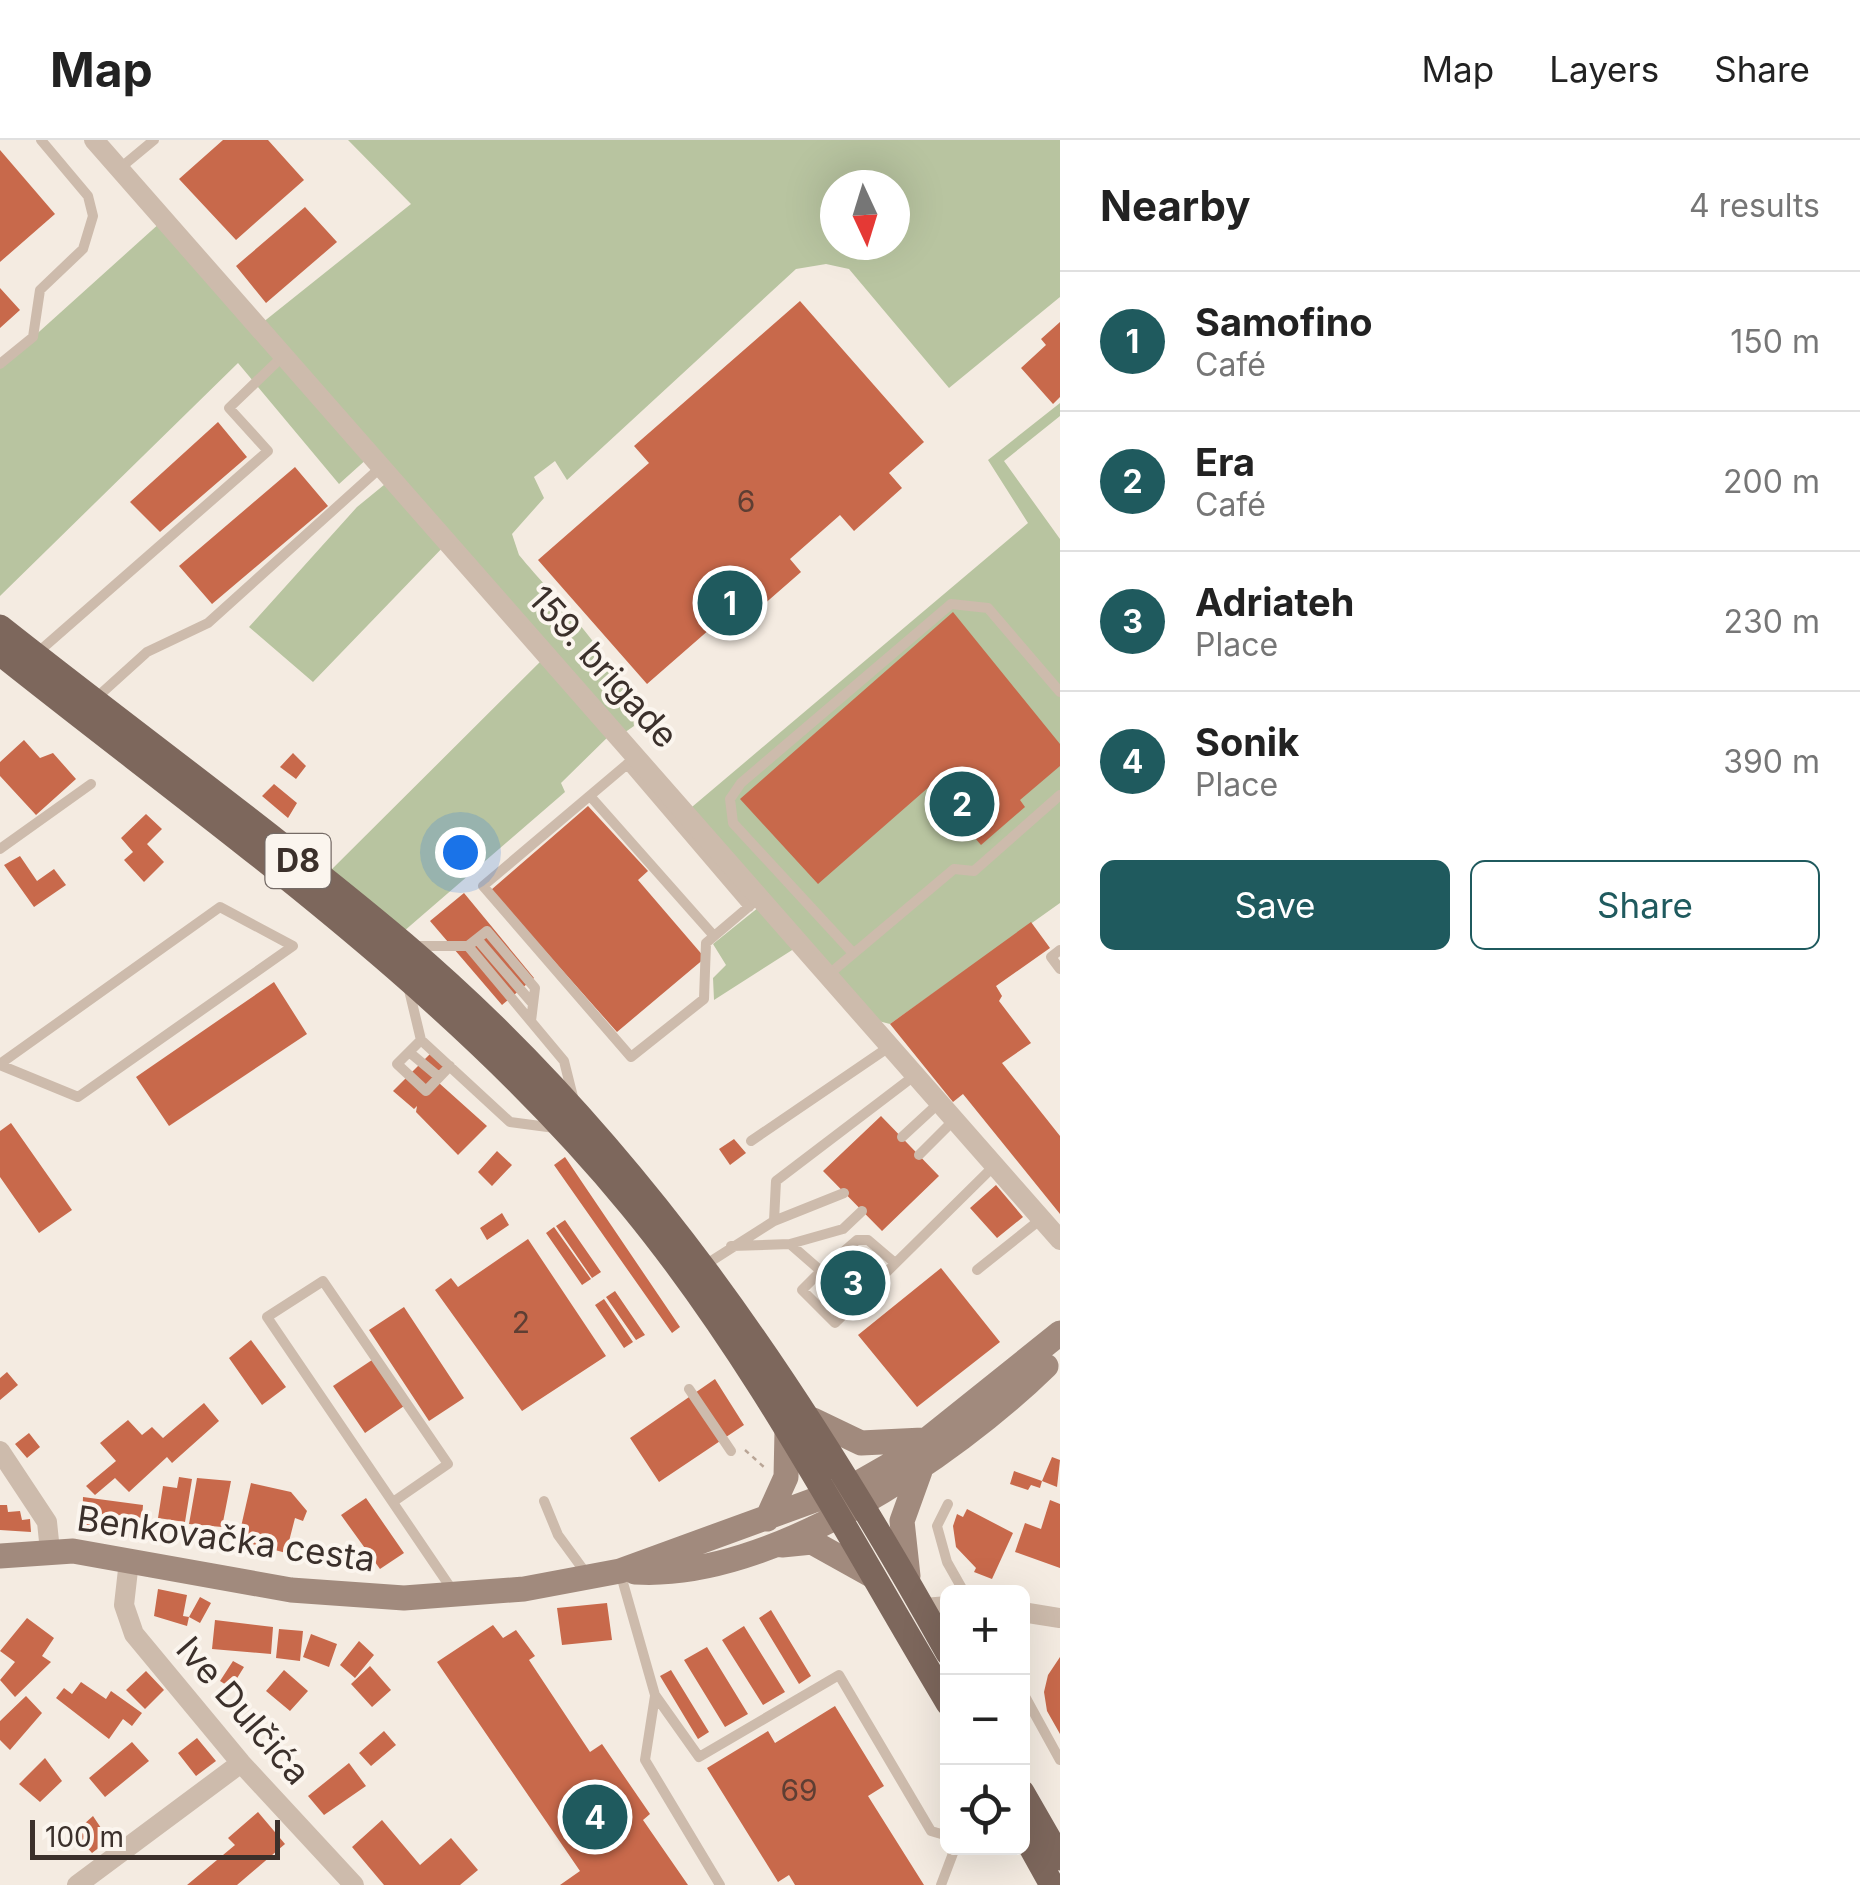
<!DOCTYPE html>
<meta charset="utf-8">
<style>
:root{--surface:#fff;--page:#f2f2f2;--text:#222;--muted:#767676;--line:#e0e0e0;--accent:#1f5a5e}
body{margin:0;font-family:Inter,sans-serif;background:var(--page);color:var(--text)}
.controls{position:absolute;right:30px;bottom:30px;display:grid;overflow:hidden;border-radius:15px;box-shadow:0 10px 40px #0002}
.controls button{width:90px;height:90px;display:grid;place-items:center;padding:0;border:0;border-bottom:2px solid var(--line);background:var(--surface);color:var(--text);font:50px sans-serif}
.compass{position:absolute;left:820px;top:30px;width:90px;height:90px;border-radius:50%;background:var(--surface);box-shadow:0 10px 40px #0002;rotate:176deg}
.scale{position:absolute;left:30px;bottom:25px;width:250px;box-sizing:border-box;padding-left:10px;border:5px solid #3b302b;border-top:0;font-size:28px;line-height:35px;white-space:nowrap;color:#3b302b;-webkit-text-stroke:8px #fbf5ee;paint-order:stroke}
.you{position:absolute;left:460px;top:712px;width:35px;height:35px;margin:-25px;border:8px solid #fff;border-radius:50%;background:#1a73e8;box-shadow:0 0 0 15px #1a73e833}
.badge{display:grid;place-items:center;width:65px;height:65px;border-radius:50%;background:var(--accent);color:#fff;font-size:32px;font-weight:700}
.pin{position:absolute;translate:-50% -50%;border:5px solid #fff;box-shadow:0 2px 10px #0006}
.list{margin:0;padding:0;list-style:none}
h2{display:flex;justify-content:space-between;align-items:center;height:130px;margin:0;padding:0 40px;font-size:42px}
h2 small{font-size:32px;font-weight:400;color:var(--muted)}
.list li{display:grid;grid-template-columns:65px 1fr auto;gap:30px;align-items:center;box-sizing:border-box;height:140px;padding:0 40px;border-top:2px solid var(--line)}
.list b{display:block;font-size:38px;white-space:nowrap}
.list p{margin:0;font-size:32px;white-space:nowrap;color:var(--muted)}
.list em{font-size:32px;font-style:normal;color:var(--muted)}
.actions{display:flex;gap:20px;padding:30px 40px}
.actions a{flex:1;padding:22px 0;border:2px solid var(--accent);border-radius:15px;text-align:center;font-size:35px;color:var(--accent)}
.actions .main{background:var(--accent);color:#fff}
.icon{flex:none;width:55px;height:55px;fill:none;stroke:currentColor;stroke-width:2;stroke-linecap:round;stroke-linejoin:round}
.map{position:relative;flex:none;width:1060px;height:1745px;overflow:hidden}
header{display:flex;align-items:center;gap:60px;box-sizing:border-box;height:140px;padding:0 50px;background:var(--surface);border-bottom:2px solid var(--line)}
header strong{font-size:48px}
nav{display:flex;gap:55px;margin-inline-start:auto;font-size:35px}
main{display:flex}
aside{flex:1;background:var(--surface)}
.map>svg:first-child{display:block}
</style>
<header>
<strong>Map</strong>
<nav><a>Map</a><a>Layers</a><a>Share</a></nav>
</header>
<main>
<div class="map">
<svg width="1060" height="1745" viewBox="0 0 1060 1745">
<rect width="100%" height="100%" fill="#f4ebe1"/>
<!-- green -->
<path fill="#b8c4a0" fill-rule="evenodd" d="M348,0H1060V157L949,248L849,129L826,124L796,129L567,340L555,321L534,337L544,358L512,394L519,415C554,458 632,531 634,586L621,595L615,590L561,643L565,652L396,798L322,739L547,515L448,402L313,542L249,487L357,367L390,340L369,317L339,344L238,223L0,456V227L161,82L257,187L411,64ZM835,45H895V105H835Z
M1060,263V276L1004,321L1060,399V763L890,884L863,877L800,805L714,860L713,838L726,825L713,804L764,763L686,672L1028,383L988,320Z"/>
<!-- building -->
<path fill="#c8694b" d="M223,0H268L304,40L236,100L179,39Z
M0,10L55,74L0,122Z
M305,67L337,102L266,163L236,126Z
M0,148L20,170L0,188Z
M800,161L924,302L889,333L902,348L854,391L840,375L790,419L801,432L730,494L718,482L647,544L538,420L649,323L634,306Z
M1060,182V257L1053,264L1021,228L1046,205L1041,199Z
M218,282L247,317L160,392L130,362Z
M295,327L328,366L212,464L179,426Z
M953,472L1060,604V626L1020,660L1025,667L981,705L930,646L818,744L740,659Z
M24,600L40,618L53,613L76,639L36,675L0,636V622Z
M293,613L306,626L296,639L280,627Z
M274,644L297,663L288,678L262,656Z
M588,666L648,731L638,740L705,818L617,892L491,750Z
M146,674L162,689L147,704L164,722L144,742L124,720L133,712L121,698Z
M20,716L37,741L54,729L66,745L34,767L4,725Z
M464,753L534,838L502,865L430,781Z
M1031,782L1050,808L996,846L1002,856L999,861L1031,903L1002,923L1060,996V1074L963,954L953,962L890,884Z
M274,842L307,894L169,986L136,937Z
M430,914L450,932L439,943L487,986L458,1015L416,972L417,966L414,969L393,951Z
M881,976L939,1036L882,1091L823,1031Z
M11,983L72,1070L39,1093L0,1037V991Z
M734,999L746,1013L730,1025L719,1009Z
M497,1011L512,1025L492,1046L478,1032Z
M565,1017L680,1187L672,1193L554,1025Z
M996,1045L1023,1077L997,1098L970,1068Z
M502,1073L509,1085L487,1100L480,1088Z
M565,1080L601,1132L592,1138L556,1086Z
M554,1087L591,1139L582,1145L546,1093Z
M528,1099L606,1216L522,1271L435,1150L451,1138L458,1147Z
M868,1113L883,1127L838,1173L822,1158Z
M941,1128L1000,1202L917,1267L858,1195Z
M615,1151L645,1195L636,1200L606,1157Z
M604,1159L633,1202L624,1208L595,1165Z
M404,1167L464,1258L429,1281L369,1190Z
M251,1200L286,1247L262,1265L229,1218Z
M375,1218L407,1264L365,1293L333,1246Z
M7,1232L18,1245L0,1260V1238Z
M715,1239L744,1285L659,1342L630,1298Z
M204,1263L219,1281L172,1323L167,1317L129,1352L115,1338L95,1355L86,1346L116,1321L100,1303L128,1280L142,1295L152,1287L163,1298Z
M29,1293L40,1307L27,1318L15,1304Z
M1052,1317L1060,1320L1057,1347L1042,1341L1040,1348L1031,1345L1028,1350L1010,1344L1014,1331L1042,1341Z
M179,1337L192,1339L185,1382L158,1378L163,1346L177,1348Z
M197,1338L231,1341L222,1387L189,1384Z
M251,1343L291,1352L307,1371L303,1381L295,1378L286,1413L238,1400Z
M83,1357L143,1365L142,1378L119,1375L118,1388L82,1386Z
M366,1358L404,1413L380,1429L341,1375Z
M1050,1360L1060,1364V1428L1015,1412L1025,1383L1041,1389Z
M0,1365H7L8,1372L20,1371L22,1380L30,1379L31,1392L0,1390Z
M967,1369L1013,1393L992,1439L974,1432L976,1428L956,1407L953,1386L957,1374L963,1377Z
M158,1449L187,1455L183,1476L189,1477L187,1486L154,1476Z
M200,1457L211,1463L200,1483L189,1477Z
M607,1463L612,1500L562,1505L557,1468Z
M771,1470L811,1536L799,1544L759,1478Z
M27,1478L54,1498L42,1516L51,1522L15,1557L0,1540L15,1522L0,1511Z
M215,1480L273,1487L271,1514L212,1509Z
M493,1485L503,1498L516,1490L535,1516L529,1520L590,1612L602,1604L650,1674L643,1680L688,1745H560L580,1731L437,1522Z
M744,1486L785,1552L763,1565L722,1500Z
M279,1489L303,1491L300,1521L276,1518Z
M311,1494L337,1504L329,1527L303,1517Z
M359,1501L374,1515L355,1538L340,1525Z
M707,1507L748,1574L725,1587L684,1520Z
M1060,1517V1594L1047,1571L1044,1552L1048,1535Z
M233,1521L244,1527L231,1548L220,1541Z
M370,1526L391,1550L372,1567L351,1544Z
M284,1530L308,1551L290,1571L266,1551Z
M671,1530L709,1592L698,1599L660,1536Z
M146,1531L164,1550L145,1569L126,1550Z
M81,1542L106,1559L111,1551L142,1573L132,1586L123,1579L109,1599L56,1558L64,1548L72,1554Z
M26,1556L42,1573L10,1610L0,1600V1581Z
M835,1566L884,1646L868,1656L924,1745H795L789,1735L778,1742L707,1628L768,1591L775,1603Z
M384,1591L396,1605L371,1626L359,1613Z
M197,1598L216,1621L196,1636L178,1613Z
M132,1602L149,1621L105,1657L89,1638Z
M45,1618L62,1641L40,1662L19,1644Z
M349,1623L366,1646L324,1675L308,1656Z
M258,1672L285,1704L237,1745H187L235,1705L228,1698Z
M93,1676L109,1700L92,1713L74,1693Z
M382,1680L420,1725L451,1698L478,1730L460,1745H384L352,1707Z"/>
<g fill="none" stroke-linecap="round" stroke-linejoin="round">
<!-- path -->
<path stroke="#b9a596" stroke-width="2.5" stroke-dasharray="5 5" stroke-linecap="butt" d="M745,1310L765,1328"/>
<!-- lane -->
<path stroke="#cdbbac" stroke-width="10" d="M119,29L154,0
M0,224L33,197L40,150L83,109L93,76L88,56L41,0
M36,514L268,311L229,268L282,217
M95,559L147,512L208,483L380,328
M638,615L483,746L631,917L704,859L706,803L759,758
M627,624L749,767
M590,656L714,796
M0,709L91,644
M477,799L533,864
M416,806H468L564,921L574,961
M468,806L487,791L535,848L531,881
M1060,810L1051,817L1060,829
M853,813L733,683L730,659L741,643L951,464L988,468L1060,552
M828,835L954,729L974,731L1060,655
M409,850L421,900L510,982L555,988
M421,900L397,924L426,951L450,926
M409,912L439,937
M0,924L220,767L293,806L78,957L0,925
M902,997L940,962
M751,1001L889,907
M919,1015L954,980
M844,1053L774,1081L776,1041L914,936
M790,1104L843,1089L862,1071
M731,1106L790,1104L821,1131L802,1150L835,1183L995,1025
M705,1125L774,1081
M977,1130L1041,1079
M821,1131L857,1100H868L895,1123
M689,1249L731,1311
M544,1361L558,1395L588,1436
M393,1362L448,1324L323,1141L267,1177L455,1454
M948,1364L937,1386L947,1422L964,1452
M620,1432L655,1555L699,1617L839,1535L931,1691L948,1696
M1022,1551L1060,1620
M655,1556L645,1620L720,1745
M941,1745L955,1708"/>
<!-- street -->
<path stroke="#cdbbac" stroke-width="20" d="M94,0L1060,1100
M0,1311L47,1382L50,1411
M129,1421L124,1465L134,1494L241,1623L354,1745
M924,1468L948,1466
M1022,1472L1060,1478
M77,1745L241,1623"/>
<!-- secondary -->
<path stroke="#a18a7d" stroke-width="25" d="M813,1280L861,1303L923,1300
M767,1379L786,1337L787,1291
M782,1405L812,1402L873,1436
M0,1416L73,1411L291,1450L404,1458L524,1449L620,1431L853,1346L909,1314L1060,1193
M635,1432C770,1441 953,1317 1046,1226
M908,1436L902,1381L920,1331"/>
<!-- primary -->
<path stroke="#7d675c" stroke-width="25" d="M0,487C134,593 273,694 404,804C635,1000 802,1251 948,1513
M0,513C218,687 453,849 631,1066C756,1218 847,1395 948,1563
M1022,1652L1060,1718
M1022,1691L1052,1745"/>
</g>
<g text-anchor="middle" stroke-width="8" stroke-linejoin="round" paint-order="stroke">
<!-- number labels -->
<g font-size="30" fill="#5e3e33">
<text x="746" y="372">6</text>
<text x="521" y="1193">2</text>
<text x="799" y="1661">69</text>
</g>
<!-- shield labels -->
<rect fill="#fbf5ee" stroke="#756b66" stroke-width="2.5" x="265.5" y="694" width="65" height="54" rx="8"/>
<g font-size="32" font-weight="bold" fill="#3b302b">
<text x="298" y="732">D8</text>
</g>
<!-- street labels -->
<g font-size="35" fill="#3b302b" stroke="#fbf5ee">
<text transform="translate(603 527) rotate(48)" y="12">159. brigade</text>
<text transform="translate(226 1399) rotate(8)" y="12">Benkovačka cesta</text>
<text transform="translate(243 1571) rotate(49)" y="12">Ive Dulčića</text>
</g>
</g>
</svg>
<div class="controls">
<button>+</button>
<button>−</button>
<button><svg class="icon" aria-label="locate" viewBox="0 0 24 24"><circle cx="12" cy="12" r="6"/><path d="M12 2v4M12 18v4M2 12h4M18 12h4"/></svg></button>
</div>
<svg class="compass" viewBox="-18 -18 36 36"><path d="M0-13l5 13h-10z" fill="#e53935"/><path d="M0 13l5-13h-10z" fill="#767676"/></svg>
<div class="scale">100 m</div>
<div class="you"></div>
<div class="pin badge" style="left:730px;top:463px">1</div>
<div class="pin badge" style="left:962px;top:664px">2</div>
<div class="pin badge" style="left:853px;top:1143px">3</div>
<div class="pin badge" style="left:595px;top:1677px">4</div>
</div>
<aside>
<h2>Nearby<small>4 results</small></h2>
<ul class="list">
<li><span class="badge">1</span><div><b>Samofino</b><p>Café</p></div><em>150 m</em></li>
<li><span class="badge">2</span><div><b>Era</b><p>Café</p></div><em>200 m</em></li>
<li><span class="badge">3</span><div><b>Adriateh</b><p>Place</p></div><em>230 m</em></li>
<li><span class="badge">4</span><div><b>Sonik</b><p>Place</p></div><em>390 m</em></li>
</ul>
<div class="actions"><a class="main">Save</a><a>Share</a></div>
</aside>
</main>
